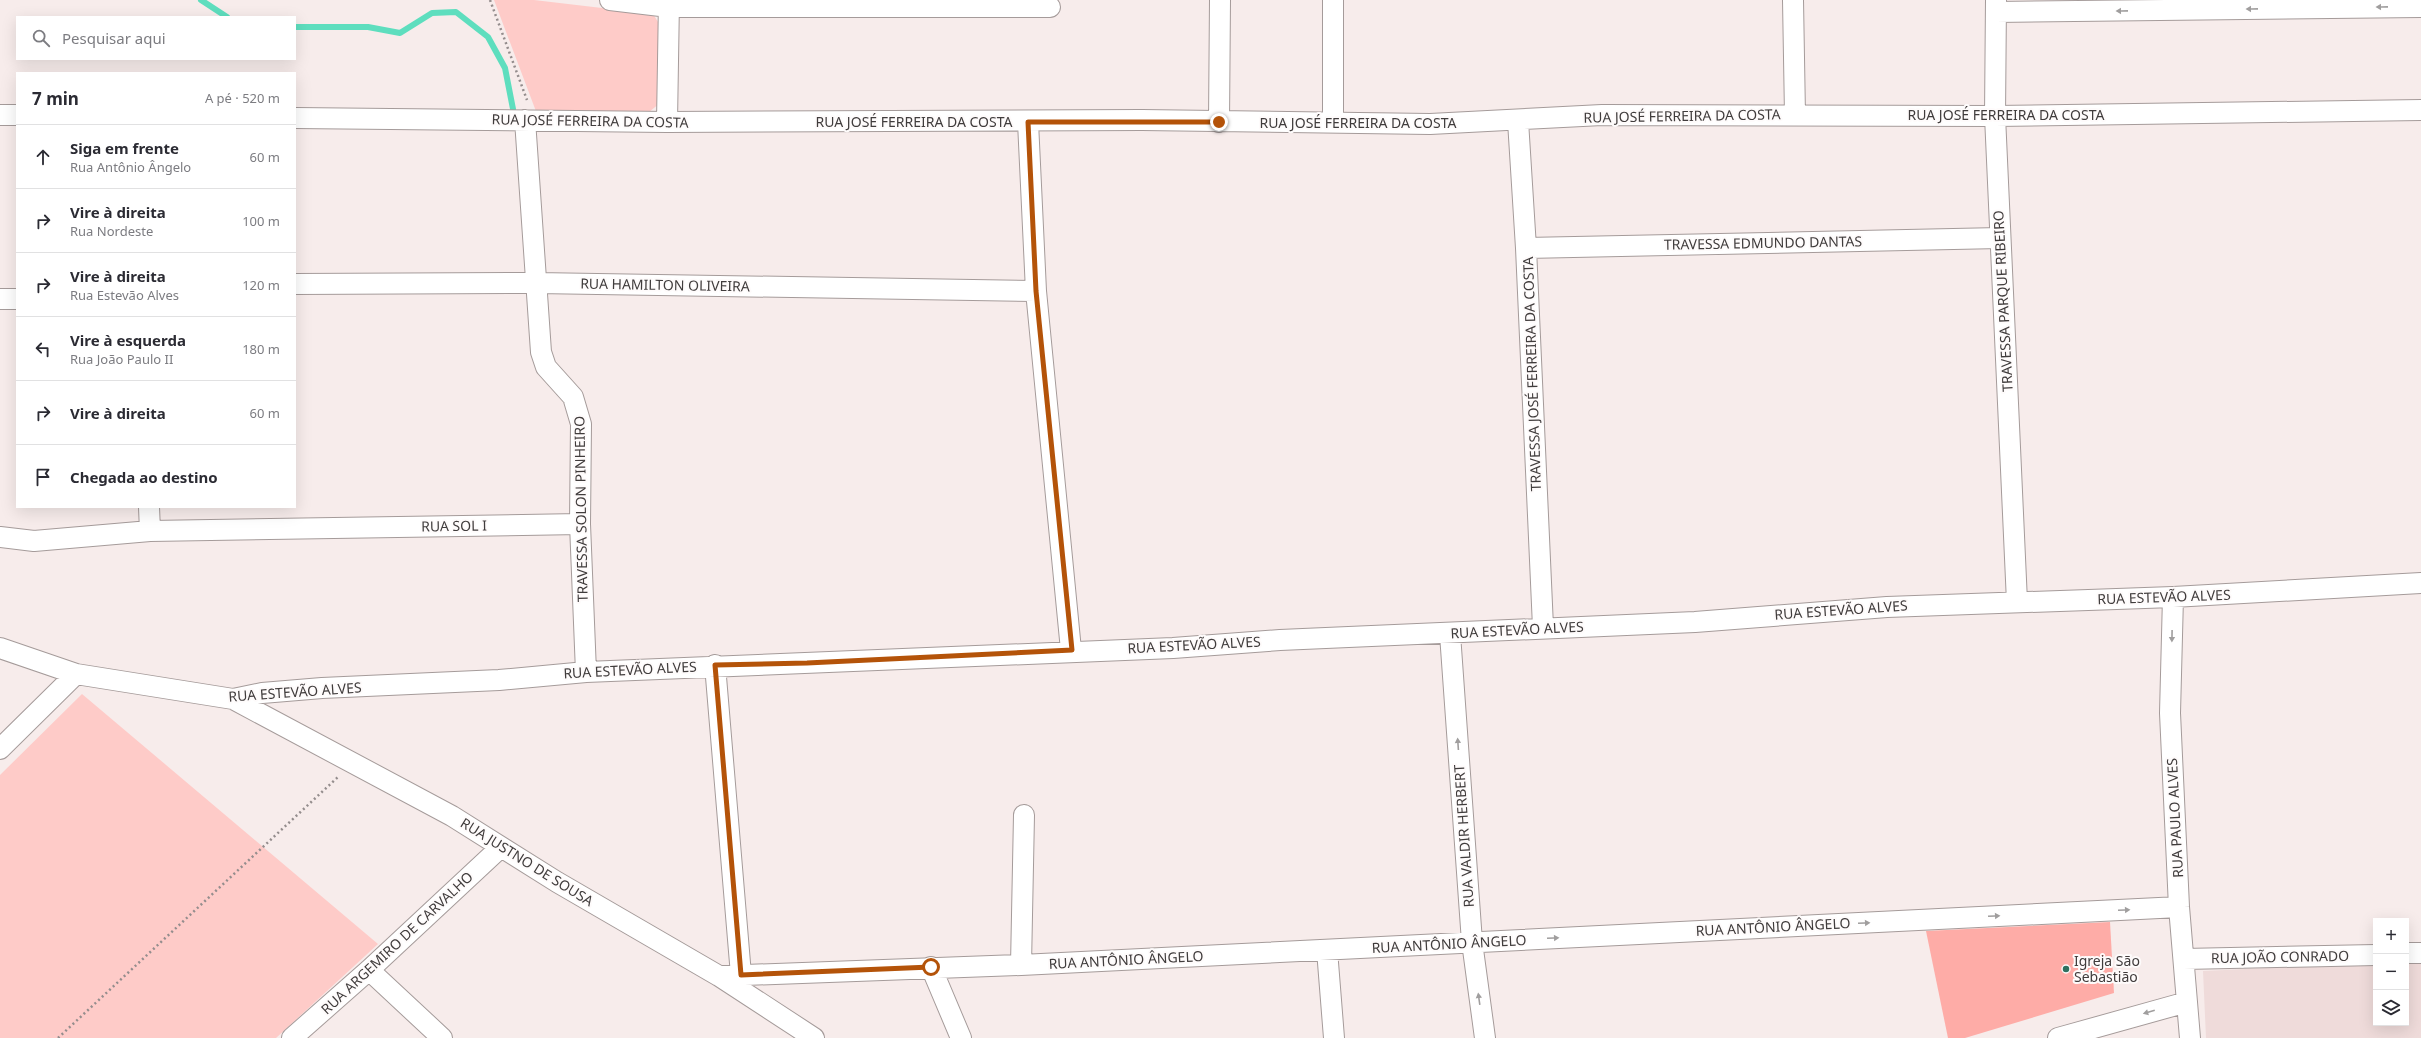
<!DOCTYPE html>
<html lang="pt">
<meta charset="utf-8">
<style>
:root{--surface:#fff;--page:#f2f2f3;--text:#2b2b33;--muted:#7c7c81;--line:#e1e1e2}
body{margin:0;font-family:"Noto Sans",sans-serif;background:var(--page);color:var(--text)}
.controls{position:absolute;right:12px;bottom:12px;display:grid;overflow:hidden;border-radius:0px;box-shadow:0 4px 16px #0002}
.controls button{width:36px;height:36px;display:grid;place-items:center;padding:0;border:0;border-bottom:1px solid var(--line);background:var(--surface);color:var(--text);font:20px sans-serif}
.stop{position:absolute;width:12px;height:12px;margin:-9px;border:3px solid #b45309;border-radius:50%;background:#fff}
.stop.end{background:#b45309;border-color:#fff;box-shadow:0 1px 4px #0008}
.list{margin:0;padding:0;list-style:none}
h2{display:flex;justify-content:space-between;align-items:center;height:52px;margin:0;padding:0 16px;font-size:17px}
h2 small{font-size:13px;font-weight:400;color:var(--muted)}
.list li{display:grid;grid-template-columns:26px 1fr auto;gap:12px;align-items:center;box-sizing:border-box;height:64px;padding:0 16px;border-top:1px solid var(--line)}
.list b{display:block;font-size:15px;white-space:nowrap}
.list p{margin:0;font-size:13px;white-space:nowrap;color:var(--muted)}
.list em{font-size:13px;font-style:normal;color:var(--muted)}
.icon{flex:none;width:22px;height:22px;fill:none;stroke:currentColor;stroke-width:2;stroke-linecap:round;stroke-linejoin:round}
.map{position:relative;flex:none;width:2421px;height:1038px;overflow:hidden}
.search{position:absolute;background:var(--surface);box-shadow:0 4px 16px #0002;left:16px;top:16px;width:280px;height:44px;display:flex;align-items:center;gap:10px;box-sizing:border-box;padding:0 14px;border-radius:0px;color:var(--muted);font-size:15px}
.panel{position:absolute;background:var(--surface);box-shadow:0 4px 16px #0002;left:16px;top:72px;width:280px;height:436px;border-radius:0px}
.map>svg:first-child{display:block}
</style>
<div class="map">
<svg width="2421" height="1038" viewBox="0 0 2421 1038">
<rect width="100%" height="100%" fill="#f7eceb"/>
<!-- built -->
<path fill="#efdbda" d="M2406,962H2421V1038H2206L2203,971L2376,963V1023H2406Z"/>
<!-- green -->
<path fill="#fecbc8" d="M494,0H534L653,14L660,25V103L643,117L537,114Z
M82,694L378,944L276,1038H0V775Z"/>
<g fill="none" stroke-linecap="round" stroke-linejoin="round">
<!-- stream -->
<path stroke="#5edebe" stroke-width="6" d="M201,0L227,17
M295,27H368L400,33L432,13L456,12L488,37L505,68L513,109"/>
</g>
<!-- building -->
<path fill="#feaca7" d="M2110,922L2114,993L1965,1038H1948L1926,931Z"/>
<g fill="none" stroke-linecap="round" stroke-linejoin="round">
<!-- minor casing -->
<g stroke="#a59b9a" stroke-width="22">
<path id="minor" d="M610,0L669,7H1050
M1793,0L1795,115
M1996,0L1995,116L2017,602
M1996,12L2421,7
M0,115H17
M295,118L667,122L1142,120L1430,124L1602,115L1995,116L2421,110
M525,120L541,352L546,367L573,397L581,424L580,524L586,672
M1518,121L1526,248L1543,627
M667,122L669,0
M1028,122L1036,291L1071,650
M1219,122L1220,0
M1333,122V0
M1526,248L2000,238
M295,284L537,283L1036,291
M0,299H17
M149,507L150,531
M0,537L34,541L150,531L580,524
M2173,597L2170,713L2179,907L2190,1038
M1450,634L1472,942L1485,1038
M0,648L76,674
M715,665L741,975
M233,699L452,816L557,882L719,976L814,1038
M0,749L76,674L233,699L262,693L322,688L499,680L586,672L1173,648L1280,640L1695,622L1887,607L2173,597L2421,583
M1327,950L1334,1038
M2406,953H2421
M2184,959L2376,955
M1021,965L1024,815
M931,967L961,1038
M369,970L442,1038
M719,976L1021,965L2179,907
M292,1038L369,970L501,847
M2058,1038L2187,1002"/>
</g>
<!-- path -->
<path stroke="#948d8d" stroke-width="2.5" stroke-dasharray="2 3" stroke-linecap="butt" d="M490,0L527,100
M58,1038L338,777"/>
<!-- minor -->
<use href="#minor" stroke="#fff" stroke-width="20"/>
</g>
<!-- one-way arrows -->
<defs><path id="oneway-solid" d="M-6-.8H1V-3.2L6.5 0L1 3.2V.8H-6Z"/></defs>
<g fill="#a09e9e">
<use href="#oneway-solid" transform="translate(2382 7) rotate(179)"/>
<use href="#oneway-solid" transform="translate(2252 9) rotate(179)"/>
<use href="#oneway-solid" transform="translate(2122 11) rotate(179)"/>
<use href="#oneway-solid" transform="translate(2172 636) rotate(91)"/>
<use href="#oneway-solid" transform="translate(1458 744) rotate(-94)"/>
<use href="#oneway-solid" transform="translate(2124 910) rotate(-3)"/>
<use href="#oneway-solid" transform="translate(1994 916) rotate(-3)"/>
<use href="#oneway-solid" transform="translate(1864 923) rotate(-3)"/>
<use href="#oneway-solid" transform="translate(1553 938) rotate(-3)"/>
<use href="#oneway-solid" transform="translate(1479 999) rotate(-98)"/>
<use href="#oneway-solid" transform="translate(2149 1012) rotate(164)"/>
</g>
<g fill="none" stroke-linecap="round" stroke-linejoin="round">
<!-- route -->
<path stroke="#b45309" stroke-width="5" d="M931,967L741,975L715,665L807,663L1072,650L1036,291L1028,122H1219"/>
</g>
<!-- markers -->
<circle fill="#2f705f" stroke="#fefbfb" stroke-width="1.5" cx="2066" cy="969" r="4"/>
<g text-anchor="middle" stroke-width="4" stroke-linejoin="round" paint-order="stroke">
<!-- street labels -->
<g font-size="14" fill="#403c3c" stroke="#fefbfb">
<text x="2006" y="120">RUA JOSÉ FERREIRA DA COSTA</text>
<text transform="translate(1682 116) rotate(-1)" y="5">RUA JOSÉ FERREIRA DA COSTA</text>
<text transform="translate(590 121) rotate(1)" y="5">RUA JOSÉ FERREIRA DA COSTA</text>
<text x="914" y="127">RUA JOSÉ FERREIRA DA COSTA</text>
<text x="1358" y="128">RUA JOSÉ FERREIRA DA COSTA</text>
<text transform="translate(1763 243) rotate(-1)" y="5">TRAVESSA EDMUNDO DANTAS</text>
<text transform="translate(665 285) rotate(1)" y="5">RUA HAMILTON OLIVEIRA</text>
<text transform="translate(2003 301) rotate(-93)" y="5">TRAVESSA PARQUE RIBEIRO</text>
<text transform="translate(1532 374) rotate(-92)" y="5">TRAVESSA JOSÉ FERREIRA DA COSTA</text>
<text transform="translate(581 509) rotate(-91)" y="5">TRAVESSA SOLON PINHEIRO</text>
<text transform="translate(454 526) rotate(-1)" y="5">RUA SOL I</text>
<text transform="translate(2164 597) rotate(-2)" y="5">RUA ESTEVÃO ALVES</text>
<text transform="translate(1841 610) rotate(-4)" y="5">RUA ESTEVÃO ALVES</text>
<text transform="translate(1517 630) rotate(-3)" y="5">RUA ESTEVÃO ALVES</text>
<text transform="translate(1194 645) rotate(-3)" y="5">RUA ESTEVÃO ALVES</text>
<text transform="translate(630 670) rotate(-3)" y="5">RUA ESTEVÃO ALVES</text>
<text transform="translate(295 692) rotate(-4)" y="5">RUA ESTEVÃO ALVES</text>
<text transform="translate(2175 818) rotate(-93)" y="5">RUA PAULO ALVES</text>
<text transform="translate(1464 836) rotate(-94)" y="5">RUA VALDIR HERBERT</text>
<text transform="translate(527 862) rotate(32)" y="5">RUA JUSTNO DE SOUSA</text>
<text transform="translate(1773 927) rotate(-3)" y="5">RUA ANTÔNIO ÂNGELO</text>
<text transform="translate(397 943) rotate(-43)" y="5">RUA ARGEMIRO DE CARVALHO</text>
<text transform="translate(1449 944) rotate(-3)" y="5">RUA ANTÔNIO ÂNGELO</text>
<text transform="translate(2280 957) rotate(-1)" y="5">RUA JOÃO CONRADO</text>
<text transform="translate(1126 960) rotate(-3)" y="5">RUA ANTÔNIO ÂNGELO</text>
</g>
<!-- poi labels -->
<g font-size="14" fill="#403c3c" stroke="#fefbfb" text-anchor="start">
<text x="2074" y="966">Igreja São<tspan x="2074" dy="16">Sebastião</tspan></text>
</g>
</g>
</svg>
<div class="controls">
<button>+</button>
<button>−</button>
<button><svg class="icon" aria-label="layers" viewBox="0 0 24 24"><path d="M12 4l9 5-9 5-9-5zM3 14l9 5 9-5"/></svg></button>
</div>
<div class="stop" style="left:931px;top:967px"></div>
<div class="stop end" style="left:1219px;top:122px"></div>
<div class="search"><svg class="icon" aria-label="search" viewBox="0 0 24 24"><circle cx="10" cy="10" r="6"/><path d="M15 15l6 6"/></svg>Pesquisar aqui</div>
<section class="panel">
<h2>7 min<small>A pé · 520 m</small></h2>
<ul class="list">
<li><svg class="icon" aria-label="ahead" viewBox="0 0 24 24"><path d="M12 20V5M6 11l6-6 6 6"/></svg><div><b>Siga em frente</b><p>Rua Antônio Ângelo</p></div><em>60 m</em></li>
<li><svg class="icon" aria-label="right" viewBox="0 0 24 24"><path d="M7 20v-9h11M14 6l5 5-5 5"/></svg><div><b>Vire à direita</b><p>Rua Nordeste</p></div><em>100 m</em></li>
<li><svg class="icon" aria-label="right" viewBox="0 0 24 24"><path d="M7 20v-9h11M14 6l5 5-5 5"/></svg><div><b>Vire à direita</b><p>Rua Estevão Alves</p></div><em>120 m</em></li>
<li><svg class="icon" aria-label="left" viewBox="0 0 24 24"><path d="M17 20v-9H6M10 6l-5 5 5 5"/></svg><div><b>Vire à esquerda</b><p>Rua João Paulo II</p></div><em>180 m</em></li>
<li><svg class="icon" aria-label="right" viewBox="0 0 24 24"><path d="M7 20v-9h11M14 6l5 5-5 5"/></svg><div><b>Vire à direita</b></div><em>60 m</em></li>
<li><svg class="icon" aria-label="arrive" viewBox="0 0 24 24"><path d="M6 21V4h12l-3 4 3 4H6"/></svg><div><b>Chegada ao destino</b></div></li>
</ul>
</section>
</div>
